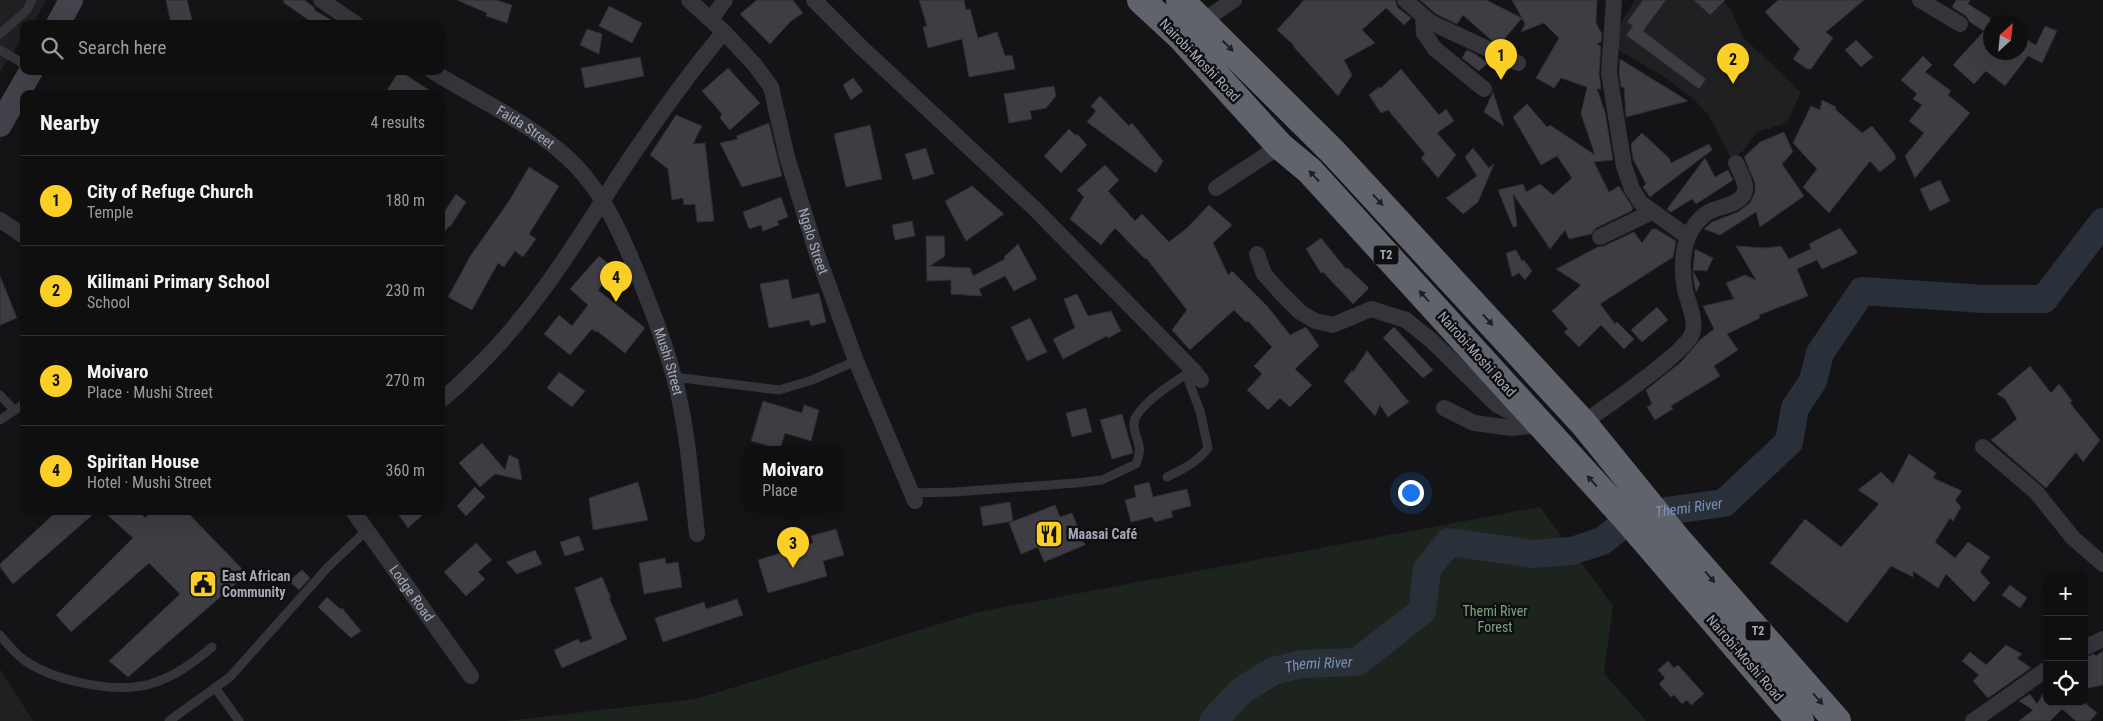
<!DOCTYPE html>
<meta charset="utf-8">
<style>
:root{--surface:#0f0f10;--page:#181819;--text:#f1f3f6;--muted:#9b9c9f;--line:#2f2f30;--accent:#fbcf26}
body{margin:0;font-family:"Roboto Condensed",sans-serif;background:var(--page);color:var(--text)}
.controls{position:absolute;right:15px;bottom:15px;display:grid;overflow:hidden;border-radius:10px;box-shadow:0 5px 20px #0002}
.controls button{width:45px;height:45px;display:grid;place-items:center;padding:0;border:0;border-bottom:1px solid var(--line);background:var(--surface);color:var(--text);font:25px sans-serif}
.compass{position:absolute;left:1983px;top:15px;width:45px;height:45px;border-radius:50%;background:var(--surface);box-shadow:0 5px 20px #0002;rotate:27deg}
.you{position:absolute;left:1410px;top:492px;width:18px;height:18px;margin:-12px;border:4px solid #fff;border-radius:50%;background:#1a73e8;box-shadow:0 0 0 8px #1a73e833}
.badge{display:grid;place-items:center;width:32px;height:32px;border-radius:50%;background:var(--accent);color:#111;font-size:16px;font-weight:700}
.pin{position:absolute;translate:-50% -41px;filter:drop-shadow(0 1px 2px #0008)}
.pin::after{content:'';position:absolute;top:26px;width:18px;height:15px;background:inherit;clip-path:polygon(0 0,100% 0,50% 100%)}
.popup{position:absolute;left:744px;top:446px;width:98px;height:65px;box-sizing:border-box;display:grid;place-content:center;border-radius:10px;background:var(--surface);filter:drop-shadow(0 1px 4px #0005);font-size:16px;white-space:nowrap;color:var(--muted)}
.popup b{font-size:19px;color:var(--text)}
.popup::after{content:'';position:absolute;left:50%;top:100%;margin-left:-10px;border:10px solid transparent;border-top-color:var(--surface)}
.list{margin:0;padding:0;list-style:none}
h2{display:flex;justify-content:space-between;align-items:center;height:65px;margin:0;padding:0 20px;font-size:21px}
h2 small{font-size:16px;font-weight:400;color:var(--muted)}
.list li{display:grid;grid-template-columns:32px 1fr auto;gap:15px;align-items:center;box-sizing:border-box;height:90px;padding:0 20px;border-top:1px solid var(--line)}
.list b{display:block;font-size:19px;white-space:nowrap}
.list p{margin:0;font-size:16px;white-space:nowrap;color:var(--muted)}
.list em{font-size:16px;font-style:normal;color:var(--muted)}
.icon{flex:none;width:28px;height:28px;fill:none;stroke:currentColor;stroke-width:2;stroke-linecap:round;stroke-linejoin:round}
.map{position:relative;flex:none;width:2103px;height:721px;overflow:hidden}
.search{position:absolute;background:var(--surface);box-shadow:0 5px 20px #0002;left:20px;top:20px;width:425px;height:55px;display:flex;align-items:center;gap:12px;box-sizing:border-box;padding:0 18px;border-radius:10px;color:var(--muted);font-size:19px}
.panel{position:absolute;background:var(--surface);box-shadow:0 5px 20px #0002;left:20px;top:90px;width:425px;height:425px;border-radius:10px}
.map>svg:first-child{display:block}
</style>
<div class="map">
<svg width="2103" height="721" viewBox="0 0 2103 721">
<rect width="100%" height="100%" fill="#141416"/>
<!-- built -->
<path fill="#202023" d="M0,0H47L32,24H24V36L0,72Z
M1635,0H1722L1732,11L1743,37L1801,92L1787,123L1757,132L1743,151L1731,158L1709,116L1693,98L1661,75L1617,49L1618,27Z
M0,669L33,721H0Z"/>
<!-- green -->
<path fill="#1c241d" d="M1540,507L1613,606L1604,673L1646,721H506L696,699L978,612Z"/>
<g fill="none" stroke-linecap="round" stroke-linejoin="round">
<!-- river -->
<path stroke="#29303a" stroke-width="28" id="s1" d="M1213,721L1241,691L1273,671L1302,664L1357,662L1422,611L1427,569L1449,542L1534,554L1572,551L1602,541L1636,515L1724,503L1789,442L1795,408L1813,381L1820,353L1862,291L1984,299H2044L2103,222"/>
</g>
<!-- building -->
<path fill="#3e3d43" stroke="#2e2d32" d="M166,0H187L193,24H171Z
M284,0H304L315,8L314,10L338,24H314L283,2Z
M457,0H496L512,5L507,23L486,16L487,13Z
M757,0H793L803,13L791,21L770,44L740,14Z
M919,0H964L966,10L970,9L978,38L997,32L1005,56L1012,55L1015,69L969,77L962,39L928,48L923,27L927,26Z
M1304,0H1395L1398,8L1411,18L1404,25L1386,8L1362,30L1375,43L1344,60L1352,75L1338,96L1293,46L1294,45L1277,30Z
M1420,0H1486L1522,18L1512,0H1597L1596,23L1602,34L1601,42L1597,44L1601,47L1599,73L1601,89H1597L1605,112L1613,160L1594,162L1609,192L1619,186L1633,208L1631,211L1596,228L1591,234L1569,239L1565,230L1550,249L1513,194L1517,226L1513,227L1498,190L1523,184L1526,192L1540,184L1553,195L1572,178L1557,156L1541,165L1513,117L1527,104L1547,127L1550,125L1595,155L1581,114L1587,87L1561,78L1554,88L1536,78L1559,38L1544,23L1521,32L1525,24L1522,18L1500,44L1491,40L1463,15L1457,24L1436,14Z
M1643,0H1666L1643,31L1706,79L1699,89L1626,35L1633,26L1627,22Z
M1694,0H1725L1710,15Z
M1778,0H1864L1826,32L1833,38L1811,69H1807L1793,59L1800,49L1765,12Z
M1956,0H1970L1968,4L1990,18V52H2020V36L2036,45L2045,26L2057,31L2042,63L2028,56L2005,86L1986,71L1974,84L1953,65L1984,31L1970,22L1966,16L1952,7Z
M609,6L642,23L632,43L599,26Z
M587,29L602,34L599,54L580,45Z
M1856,40L1873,57L1861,67L1845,50Z
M1467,50L1475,54L1488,63L1479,71L1462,58Z
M1923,56L1932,65L1925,72L1951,91L1948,95L1970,113L1915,178L1905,156L1924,133L1909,121L1922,105L1913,99L1917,94L1901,80Z
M640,57L644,76L585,88L581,68Z
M1620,59L1688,101L1626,117L1624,87H1621L1619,73Z
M728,68L760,103L730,130L720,118L722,114L702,91Z
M1401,69L1439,115L1446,109L1454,121L1437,133L1456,155L1438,178L1421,158L1425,154L1388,110L1381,113L1369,95L1379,87L1381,88Z
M399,71H400L435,94H385Z
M853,78L863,91L851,100L843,85Z
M1054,86L1056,96L1046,108L1030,111L1032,119L1009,123L1004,94Z
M1493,92L1504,126L1484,112Z
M1100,96L1129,126L1132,123L1163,161L1156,173L1087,122L1096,111L1091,106Z
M1822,100L1836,107L1835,109L1862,133L1872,126L1894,153L1896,159L1880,172L1870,161L1829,213L1803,187L1817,169L1793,143L1811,106L1820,110Z
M676,115L702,126L693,144L705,143L714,221L697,222L695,204L684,205L683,198L672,200L668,169L650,155Z
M769,123L782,176L742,187L720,143L738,139L736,136Z
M870,125L882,179L846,187L834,134Z
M1069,129L1076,136L1077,134L1087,145L1061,173L1044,156Z
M1784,132L1793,152L1782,164L1804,196L1760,227L1756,212L1720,235L1704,229L1712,222L1738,212L1750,203L1755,192V183L1744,157L1760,142Z
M1642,133L1669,158L1671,163L1709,144L1712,150L1650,197L1643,187L1646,184L1633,159L1631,144Z
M926,148L934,174L913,180L905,154Z
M1473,148L1489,168L1494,164L1478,202L1463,214L1446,198L1477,176L1465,157Z
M1705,158L1715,177L1728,170L1733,180L1696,204L1692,199L1671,212L1667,209Z
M1105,165L1119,180L1108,191L1135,221L1142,214L1169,242L1187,228L1209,205L1232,225L1213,243L1228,275L1232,271L1268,307L1290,335L1306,327L1319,346L1295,369L1312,385L1290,407L1280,398L1268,410L1247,390L1262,374L1254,366L1272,347L1248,321L1246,322L1234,310L1190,350L1172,330L1187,310L1146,258L1145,259L1115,228L1101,245L1070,219L1084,197L1077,190Z
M529,167L559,186L529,234L536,239L523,257L515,251L504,267L498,263L472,310L448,297L471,255L509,201Z
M1940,180L1950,201L1930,211L1920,189Z
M972,186L1004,214L966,241L945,201Z
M456,194L466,202L450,227L449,226L441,236V217Z
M781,197L788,217L777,221L779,225L763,231L761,225L749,229L743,212Z
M912,221L915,236L895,240L892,225Z
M1840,228L1858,253L1822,269L1817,260L1797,269L1808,296L1759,315L1760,318L1727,334L1738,350L1714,366L1720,376L1671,406L1673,409L1655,420L1647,407L1652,404L1646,390L1681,362L1701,339L1714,329L1703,306L1734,299L1726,283L1745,275L1756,280L1736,246L1766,248L1781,246L1789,259L1811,249L1809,244Z
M1652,229H1656L1676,241L1673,257L1600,304L1615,324L1617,322L1634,339L1624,349L1601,325L1579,347L1564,332L1568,329L1552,311L1581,285L1556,269L1598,247L1604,246L1634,232L1642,243Z
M926,236H944L945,256L930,266L970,268L973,276L1005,259L1004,257L1018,244L1037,279L1014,291L1005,276L979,289L982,296L951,294V280L927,281Z
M1321,238L1346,269L1348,268L1369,288L1353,304L1323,272L1321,273L1306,249Z
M1695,249L1713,258L1707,271L1693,270Z
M1516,250L1522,261L1524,260L1532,271L1525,280L1519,273L1512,277L1506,253Z
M599,256L615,269L598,290L645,328L625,353L597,331L596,332L592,329L570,355L544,334L559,315L572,326L588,305L570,289Z
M1693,271L1700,284L1696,292L1694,282Z
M0,276L17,318L0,325Z
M788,279L792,299L819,293L826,322L811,326L809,320L769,328L760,284Z
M1077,294L1088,316L1111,311L1121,331L1108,338L1107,336L1063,359L1053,339L1075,328L1064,299Z
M1657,307L1668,320L1642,342L1631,330Z
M1030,318L1047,352L1027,361L1011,327Z
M1394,327L1433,370L1423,378L1383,338Z
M1367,351L1409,402L1388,417L1380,405L1375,416L1344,381L1352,370L1353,372Z
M2030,366L2051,393L2059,384L2072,401L2070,403L2100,440L2083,462L2076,452L2046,488L1991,440L2017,419L2005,399L1997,394Z
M559,372L585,391L572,407L547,388Z
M763,401L802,413L804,405L819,410L811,441L785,433L780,449L751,441Z
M1086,408L1092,432L1072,437L1066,413Z
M1122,414L1133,453L1112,459L1100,420Z
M482,443L505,470L509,455L518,459L522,480L495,474L480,487L459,463Z
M1909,454L1936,473L1933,478L1962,491L1955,500L1961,507L1953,521L1950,518L1935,542L1955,558L1968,542L1990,557L1980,572L1990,583L1974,602L1946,574L1938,588L1913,571V577L1891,566L1847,623L1770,563L1805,519L1841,547L1879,504L1858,490L1881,472L1893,484Z
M638,482L648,520L593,530L589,498Z
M1149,482L1153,497L1187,489L1191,506L1171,511L1173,517L1155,522L1152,517L1131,522L1125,500L1136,497L1134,486Z
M475,487L485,497L466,516L457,506Z
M1010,502L1013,521L983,526L980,507Z
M1055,505L1060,517L1072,513L1085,545L1044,562L1038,547L1021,554L1009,523Z
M57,511H97L13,584L0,567V564Z
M103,511H139L145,518L152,511H186L247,574L128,677L109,661L180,594L149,563L71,632L56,615L133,538Z
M396,511H427L408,528Z
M836,529L844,555L823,561L827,576L768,593L758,560L813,543L811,536Z
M579,536L584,550L565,556L560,542Z
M476,543L492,560L478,572L485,579L466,596L444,572Z
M535,550L542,564L517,574L506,562Z
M665,558L666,564L678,562L682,587L644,594L639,563Z
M302,570L310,578L299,590L289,581Z
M602,577L611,598H609L627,639L562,668L554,650L578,639L580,643L592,639L575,588Z
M2010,585L2027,598L2020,608L2002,595Z
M327,597L340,609L342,608L361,631L351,638L318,607Z
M737,599L743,615L663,642L655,618L704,602L706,609Z
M2006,645L2022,654L2017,658L2031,668L1988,698L1973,681L1979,675L1962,661L1970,652L1986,665Z
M2103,651V685L2084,689V658L2094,654L2096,656Z
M1668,661L1674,668L1678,665L1704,694L1691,705L1687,700L1682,704L1674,695L1671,697L1659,684L1665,678L1658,670Z
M2047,687V702H2084L2097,713L2090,721H2076L2062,709L2050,721H2019L2033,710L2019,701L2030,694L2037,704Z"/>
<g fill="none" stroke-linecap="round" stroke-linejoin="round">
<!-- lane -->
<path stroke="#34353b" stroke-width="9" d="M0,34L27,10L32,0
M0,50L24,64
M674,377L779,390L812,380L856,361
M0,395L14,410
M0,420L24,404
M1167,477C1181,470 1198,462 1208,448L1200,411L1186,374
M912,493L955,492L1076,483L1102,480L1136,464C1145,443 1133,439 1134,423C1135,406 1180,378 1193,370
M0,635C7,644 15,653 24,660C54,681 115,694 150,684C174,677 193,663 212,647
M216,689L239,721
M169,721L230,677L328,567L368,529"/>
<!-- street -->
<g stroke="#34353b" stroke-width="16">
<path d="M321,0L356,24"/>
<path id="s2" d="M689,0L724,32L754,64L771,87L787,157L816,251L856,361L915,501"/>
<path d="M814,0L860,46L1035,209L1193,370L1201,380"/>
<path d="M1405,0L1430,22L1518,63"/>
<path d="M1614,0L1609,73L1624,166L1632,189L1641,203L1688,237"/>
<path d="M1920,0L1960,24"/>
<path d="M1423,16L1424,33L1435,49L1484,89"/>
<path d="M711,19L725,0"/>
<path d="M1203,21L1234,0"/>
<path id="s3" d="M432,71C480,101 536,125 576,166C604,195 621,234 636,270C650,305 664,340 674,377C688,428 691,481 697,534"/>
<path d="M1216,188L1280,146"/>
<path d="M0,220L24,236"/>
<path d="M1600,237L1652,212"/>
<path d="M1257,254L1264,274L1281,293L1300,312L1315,321L1333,325L1371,309L1406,320L1432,341L1497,405L1513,413L1531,417"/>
<path d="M441,400C453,391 464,380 475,369C534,312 577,241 621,172C653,124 686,76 724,32"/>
<path d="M1444,408L1474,423L1512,428L1541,425"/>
<path d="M1583,423C1604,408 1684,354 1692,334C1697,321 1688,302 1685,290C1682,272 1681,254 1688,237C1691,229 1699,218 1707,213C1718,206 1741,206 1745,191C1747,183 1739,170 1736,163"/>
<path d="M1983,447L2036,492L2073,538L2103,564"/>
<path id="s4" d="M353,511L471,676"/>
<path d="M2084,648L2103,639"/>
<path d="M1973,721L2047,669"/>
</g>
<!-- secondary -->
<path stroke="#42434b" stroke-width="24" d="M58,24L71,0
M0,125L31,71"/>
<!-- highway -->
<path stroke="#60626c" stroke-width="28" d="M1141,0L1181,37L1280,146L1310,171L1625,517L1800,721
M1180,0L1333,152L1583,423L1678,540L1837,721"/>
</g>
<!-- one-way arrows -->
<defs><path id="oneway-solid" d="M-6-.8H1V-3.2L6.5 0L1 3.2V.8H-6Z" transform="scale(1.25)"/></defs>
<g fill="#1f2022">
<use href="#oneway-solid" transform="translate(1228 46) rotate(45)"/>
<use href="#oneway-solid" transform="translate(1314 176) rotate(-133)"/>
<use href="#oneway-solid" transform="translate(1378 200) rotate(47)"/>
<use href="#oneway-solid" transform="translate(1424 296) rotate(-132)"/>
<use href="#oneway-solid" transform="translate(1488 320) rotate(47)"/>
<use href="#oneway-solid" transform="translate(1592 481) rotate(-132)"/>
<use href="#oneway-solid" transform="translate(1710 577) rotate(49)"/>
<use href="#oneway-solid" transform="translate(1818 699) rotate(49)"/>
</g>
<!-- icons -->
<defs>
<g id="restaurant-square" transform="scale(1.4375)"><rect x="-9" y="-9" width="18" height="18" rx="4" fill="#fbcf26" stroke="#0f0f10"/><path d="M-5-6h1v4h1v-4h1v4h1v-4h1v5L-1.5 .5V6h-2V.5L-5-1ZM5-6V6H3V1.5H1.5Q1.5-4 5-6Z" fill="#111"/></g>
<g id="civic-square" transform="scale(1.4375)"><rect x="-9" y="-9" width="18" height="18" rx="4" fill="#fbcf26" stroke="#0f0f10"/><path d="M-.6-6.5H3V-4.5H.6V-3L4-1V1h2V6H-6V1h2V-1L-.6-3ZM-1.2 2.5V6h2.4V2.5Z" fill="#111"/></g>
</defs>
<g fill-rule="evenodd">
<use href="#restaurant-square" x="1049" y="534"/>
<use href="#civic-square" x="203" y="584"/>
</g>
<g text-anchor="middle" stroke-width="5" stroke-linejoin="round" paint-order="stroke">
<!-- shield labels -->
<g fill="#0f0f10" stroke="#787a85" stroke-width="1">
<rect x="1373.5" y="245.5" width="25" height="19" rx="4"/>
<rect x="1745.5" y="621.5" width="25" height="19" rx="4"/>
</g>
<g font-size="12" font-weight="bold" fill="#a5a8b7">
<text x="1386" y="259">T2</text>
<text x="1758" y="635">T2</text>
</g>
<!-- street labels -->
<g font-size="14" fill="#a5a8b7" stroke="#0f0f10">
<text transform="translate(1200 60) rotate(46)" y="5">Nairobi-Moshi Road</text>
<text dy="5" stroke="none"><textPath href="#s3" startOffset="109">Faida Street</textPath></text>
<text dy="5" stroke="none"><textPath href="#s2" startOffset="280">Ngalo Street</textPath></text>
<text transform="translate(1477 354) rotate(48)" y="5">Nairobi-Moshi Road</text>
<text dy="5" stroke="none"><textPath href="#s3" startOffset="391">Mushi Street</textPath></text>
<text dy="5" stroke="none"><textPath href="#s4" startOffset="101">Lodge Road</textPath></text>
<text transform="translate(1745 658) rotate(49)" y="5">Nairobi-Moshi Road</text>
</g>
<!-- poi labels -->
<g font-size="14" font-weight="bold" fill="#a5a8b7" stroke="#0f0f10" text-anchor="start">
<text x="1068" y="539">Maasai Café</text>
<text x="222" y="581">East African<tspan x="222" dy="16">Community</tspan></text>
</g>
<!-- park labels -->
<g font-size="14" fill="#7aa382" stroke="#0f0f10">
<text x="1495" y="616">Themi River<tspan x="1495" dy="16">Forest</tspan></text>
</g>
<!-- water labels -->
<g font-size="15" font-style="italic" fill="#7991b4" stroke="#0f0f10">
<text dy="5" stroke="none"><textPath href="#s1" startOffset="575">Themi River</textPath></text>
<text dy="5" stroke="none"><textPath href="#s1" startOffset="125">Themi River</textPath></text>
</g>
</g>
</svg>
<div class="controls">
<button>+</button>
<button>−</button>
<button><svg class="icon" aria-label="locate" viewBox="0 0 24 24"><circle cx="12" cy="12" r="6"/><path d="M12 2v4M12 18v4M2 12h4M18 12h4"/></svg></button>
</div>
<svg class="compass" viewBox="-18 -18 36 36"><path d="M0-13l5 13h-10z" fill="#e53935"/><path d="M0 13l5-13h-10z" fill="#9b9c9f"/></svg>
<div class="you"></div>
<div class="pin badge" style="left:1501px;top:80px">1</div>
<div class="pin badge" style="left:1733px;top:84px">2</div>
<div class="pin badge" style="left:793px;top:568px">3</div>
<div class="popup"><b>Moivaro</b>Place</div>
<div class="pin badge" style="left:616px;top:302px">4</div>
<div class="search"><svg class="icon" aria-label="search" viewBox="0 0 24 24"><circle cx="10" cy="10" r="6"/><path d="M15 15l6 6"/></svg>Search here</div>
<section class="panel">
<h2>Nearby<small>4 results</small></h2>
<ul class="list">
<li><span class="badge">1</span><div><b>City of Refuge Church</b><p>Temple</p></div><em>180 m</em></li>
<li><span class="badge">2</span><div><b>Kilimani Primary School</b><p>School</p></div><em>230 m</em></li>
<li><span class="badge">3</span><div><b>Moivaro</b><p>Place · Mushi Street</p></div><em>270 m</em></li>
<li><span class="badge">4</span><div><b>Spiritan House</b><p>Hotel · Mushi Street</p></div><em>360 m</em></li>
</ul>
</section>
</div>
